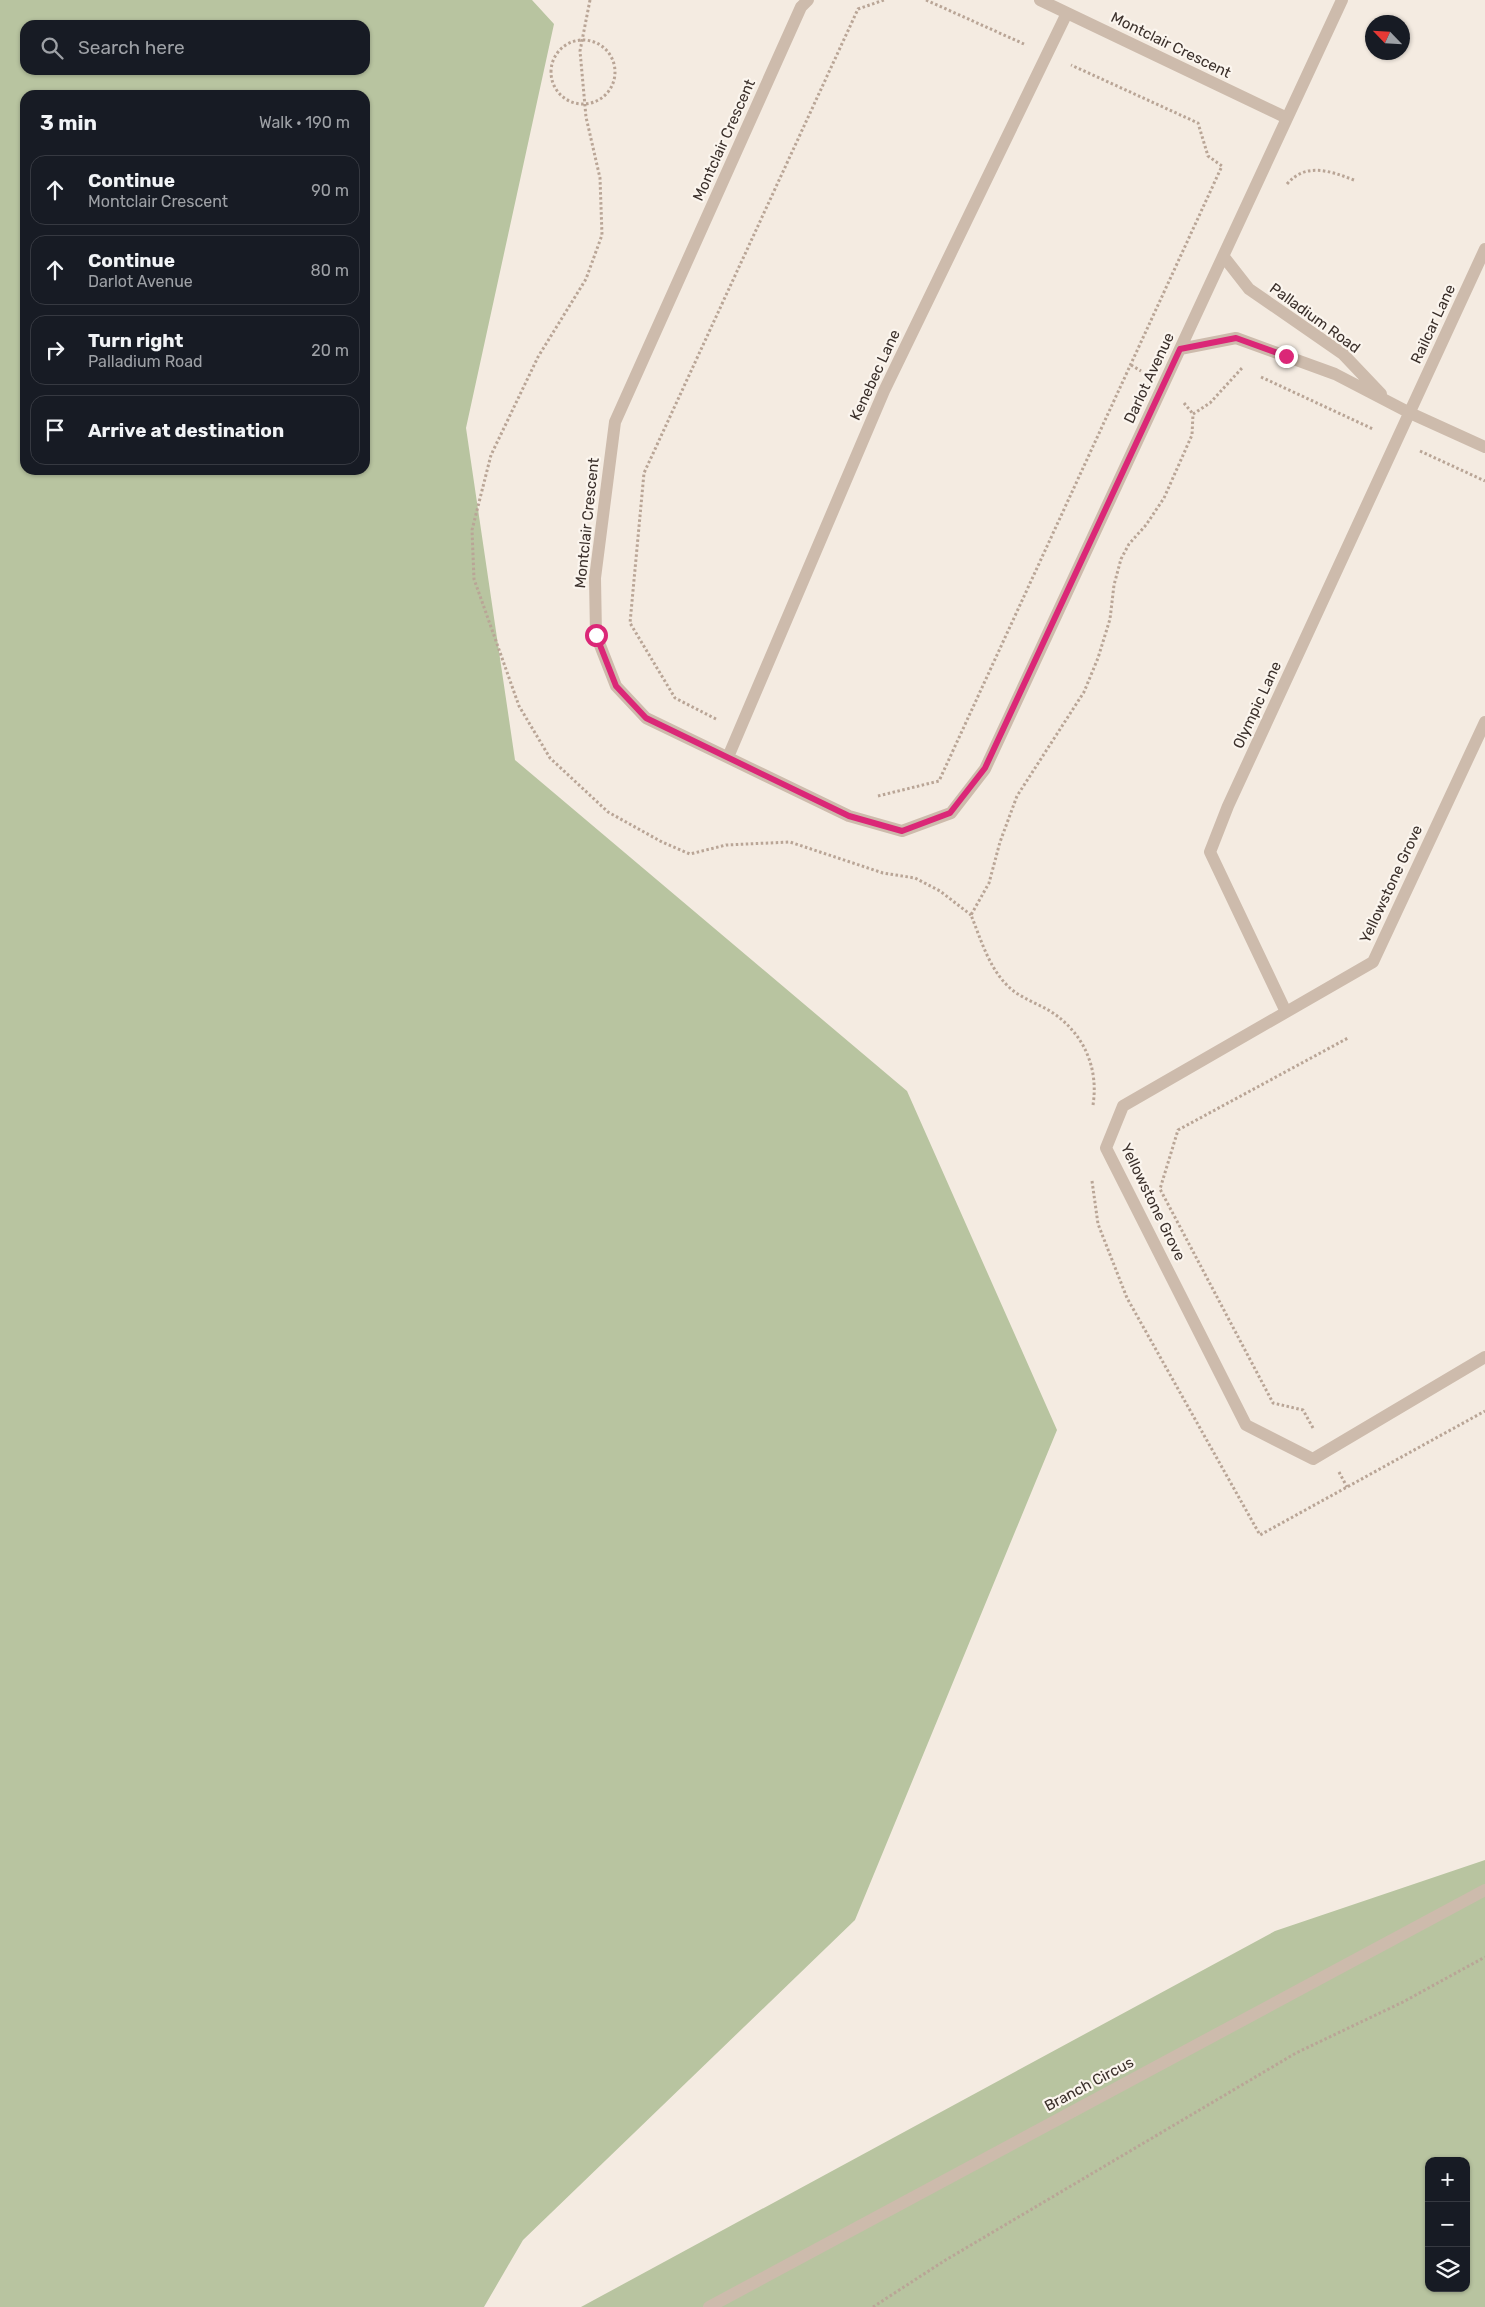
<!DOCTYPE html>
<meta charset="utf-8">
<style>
:root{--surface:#171b24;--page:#20242c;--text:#f1f3f6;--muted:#9ea1a6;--line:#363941}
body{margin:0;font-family:Rubik,sans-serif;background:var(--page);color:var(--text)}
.controls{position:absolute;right:15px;bottom:15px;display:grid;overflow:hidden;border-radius:10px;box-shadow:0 1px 4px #0004}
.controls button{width:45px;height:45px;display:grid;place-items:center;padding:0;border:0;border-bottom:1px solid var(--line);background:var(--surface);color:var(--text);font:25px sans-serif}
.compass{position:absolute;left:1365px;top:15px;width:45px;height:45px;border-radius:50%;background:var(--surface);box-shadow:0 1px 4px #0004;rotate:295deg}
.stop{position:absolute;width:15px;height:15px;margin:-11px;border:4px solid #db2777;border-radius:50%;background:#fff}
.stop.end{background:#db2777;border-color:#fff;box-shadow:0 1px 5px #0008}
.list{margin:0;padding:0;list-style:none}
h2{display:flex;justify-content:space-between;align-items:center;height:65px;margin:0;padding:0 20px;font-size:21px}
h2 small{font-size:16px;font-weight:400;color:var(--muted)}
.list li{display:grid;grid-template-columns:32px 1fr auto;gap:15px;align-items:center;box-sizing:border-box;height:70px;margin:0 10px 10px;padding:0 10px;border:1px solid var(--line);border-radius:15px}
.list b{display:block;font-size:19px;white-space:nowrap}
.list p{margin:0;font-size:16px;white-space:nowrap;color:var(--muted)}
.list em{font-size:16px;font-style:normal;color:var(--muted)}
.icon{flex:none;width:28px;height:28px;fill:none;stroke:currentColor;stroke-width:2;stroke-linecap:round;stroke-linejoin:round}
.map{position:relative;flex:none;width:1485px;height:2307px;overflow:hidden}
.search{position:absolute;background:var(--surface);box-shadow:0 1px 4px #0004;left:20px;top:20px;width:350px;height:55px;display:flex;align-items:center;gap:12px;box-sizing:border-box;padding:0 18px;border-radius:15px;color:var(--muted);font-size:19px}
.panel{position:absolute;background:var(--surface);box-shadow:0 1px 4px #0004;left:20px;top:90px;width:350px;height:385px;border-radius:15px}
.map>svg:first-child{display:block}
</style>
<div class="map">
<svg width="1485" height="2307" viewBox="0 0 1485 2307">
<rect width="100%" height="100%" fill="#f4ebe1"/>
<!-- green -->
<path fill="#b8c4a0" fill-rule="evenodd" d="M0,0H532L554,24L466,428L515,760L907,1091L1057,1430L855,1920L523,2240L484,2307H0ZM25,25H365V70H25ZM25,95H365V470H25Z
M1485,1860V2307H581L1275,1931ZM1429,2161H1466V2288H1429Z"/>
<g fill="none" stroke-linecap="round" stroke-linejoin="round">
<!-- path -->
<path stroke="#b9a596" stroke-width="3" stroke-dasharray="2.5 2.5" stroke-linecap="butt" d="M590,0L580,51L586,117L600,178L602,235L586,279L538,357L491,455L472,530L474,579L519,706L550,758L608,812L662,842L690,854L726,845L790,842L883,873L915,878L940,891L971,915
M926,0L1024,44
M551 72a32 32 0 1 1 64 0a32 32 0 1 1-64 0Z
M1287,184C1306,162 1330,171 1354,180
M1131,365L1141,371
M1261,377L1373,429
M1184,403L1193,414
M1420,451L1485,481
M716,719L675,698L630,623L644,473L858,9L884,0
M878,796L939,781L1222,166L1208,156L1198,123L1071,65
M1093,1105C1099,1067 1083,1032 1050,1011C1035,1002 1017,997 1005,983C988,965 980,937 971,915L989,883L1000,842L1017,796L1084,692L1098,658L1110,619L1114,585L1121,559L1129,544L1146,525L1164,498L1192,435L1193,414L1210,403L1242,368
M1092,1181L1098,1224L1127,1298L1260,1535L1485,1411
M1313,1428L1303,1410L1273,1403L1160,1189L1178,1130L1348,1038
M1339,1472L1347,1487
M873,2307L944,2261L1296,2053L1403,2002L1485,1957"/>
<!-- minor -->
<path stroke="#cdbbac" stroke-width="12" d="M808,0L801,7L615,422L595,578L596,635L616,686L646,718L849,816L902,831L951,813L985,769L1342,0
M1040,0L1287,118
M1224,257L1249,289L1343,354L1381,394
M1180,349L1236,338L1335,374L1410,413L1485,447
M1485,722L1373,962L1123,1106L1106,1148L1246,1425L1313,1459L1485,1357
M728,757L884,391L1067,13
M1286,1012L1210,852L1228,806L1485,249
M709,2307L1485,1890"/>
</g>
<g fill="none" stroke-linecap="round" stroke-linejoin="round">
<!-- route -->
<path stroke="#db2777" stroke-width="6" d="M596,635L616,686L646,718L849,816L902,831L950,813L985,768L1180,349L1236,338L1286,356"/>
</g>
<g text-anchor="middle" stroke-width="4.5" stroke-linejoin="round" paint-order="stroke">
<!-- street labels -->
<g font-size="15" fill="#3b302b" stroke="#fbf5ee">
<text transform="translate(1171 45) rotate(26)" y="5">Montclair Crescent</text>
<text transform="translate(724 140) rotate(-66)" y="5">Montclair Crescent</text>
<text transform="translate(1315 318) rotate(36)" y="5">Palladium Road</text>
<text transform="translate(1433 324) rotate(-65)" y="5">Railcar Lane</text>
<text transform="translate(875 375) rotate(-65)" y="5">Kenebec Lane</text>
<text transform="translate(1149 378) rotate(-65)" y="5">Darlot Avenue</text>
<text transform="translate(587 523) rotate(-84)" y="5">Montclair Crescent</text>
<text transform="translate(1257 705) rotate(-65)" y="5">Olympic Lane</text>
<text transform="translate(1391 884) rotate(-65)" y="5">Yellowstone Grove</text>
<text transform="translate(1153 1202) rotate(64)" y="5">Yellowstone Grove</text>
<text transform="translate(1089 2084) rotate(-28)" y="5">Branch Circus</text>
</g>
</g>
</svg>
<div class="controls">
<button>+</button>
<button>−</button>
<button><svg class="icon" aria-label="layers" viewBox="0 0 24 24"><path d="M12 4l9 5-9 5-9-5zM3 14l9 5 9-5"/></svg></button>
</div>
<svg class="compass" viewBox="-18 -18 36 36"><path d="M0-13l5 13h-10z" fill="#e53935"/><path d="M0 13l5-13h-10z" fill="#9ea1a6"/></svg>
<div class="stop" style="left:596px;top:635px"></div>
<div class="stop end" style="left:1286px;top:356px"></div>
<div class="search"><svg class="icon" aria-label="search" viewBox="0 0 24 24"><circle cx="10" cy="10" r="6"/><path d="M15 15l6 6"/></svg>Search here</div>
<section class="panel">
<h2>3 min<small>Walk · 190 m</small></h2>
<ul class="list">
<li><svg class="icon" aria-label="ahead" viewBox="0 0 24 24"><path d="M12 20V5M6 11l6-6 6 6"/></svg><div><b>Continue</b><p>Montclair Crescent</p></div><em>90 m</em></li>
<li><svg class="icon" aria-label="ahead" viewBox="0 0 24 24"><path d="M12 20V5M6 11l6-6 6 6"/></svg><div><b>Continue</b><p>Darlot Avenue</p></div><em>80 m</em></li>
<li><svg class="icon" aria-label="right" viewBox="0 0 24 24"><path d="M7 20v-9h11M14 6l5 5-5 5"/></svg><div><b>Turn right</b><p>Palladium Road</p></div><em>20 m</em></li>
<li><svg class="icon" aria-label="arrive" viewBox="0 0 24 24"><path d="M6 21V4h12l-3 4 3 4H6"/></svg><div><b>Arrive at destination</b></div></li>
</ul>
</section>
</div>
